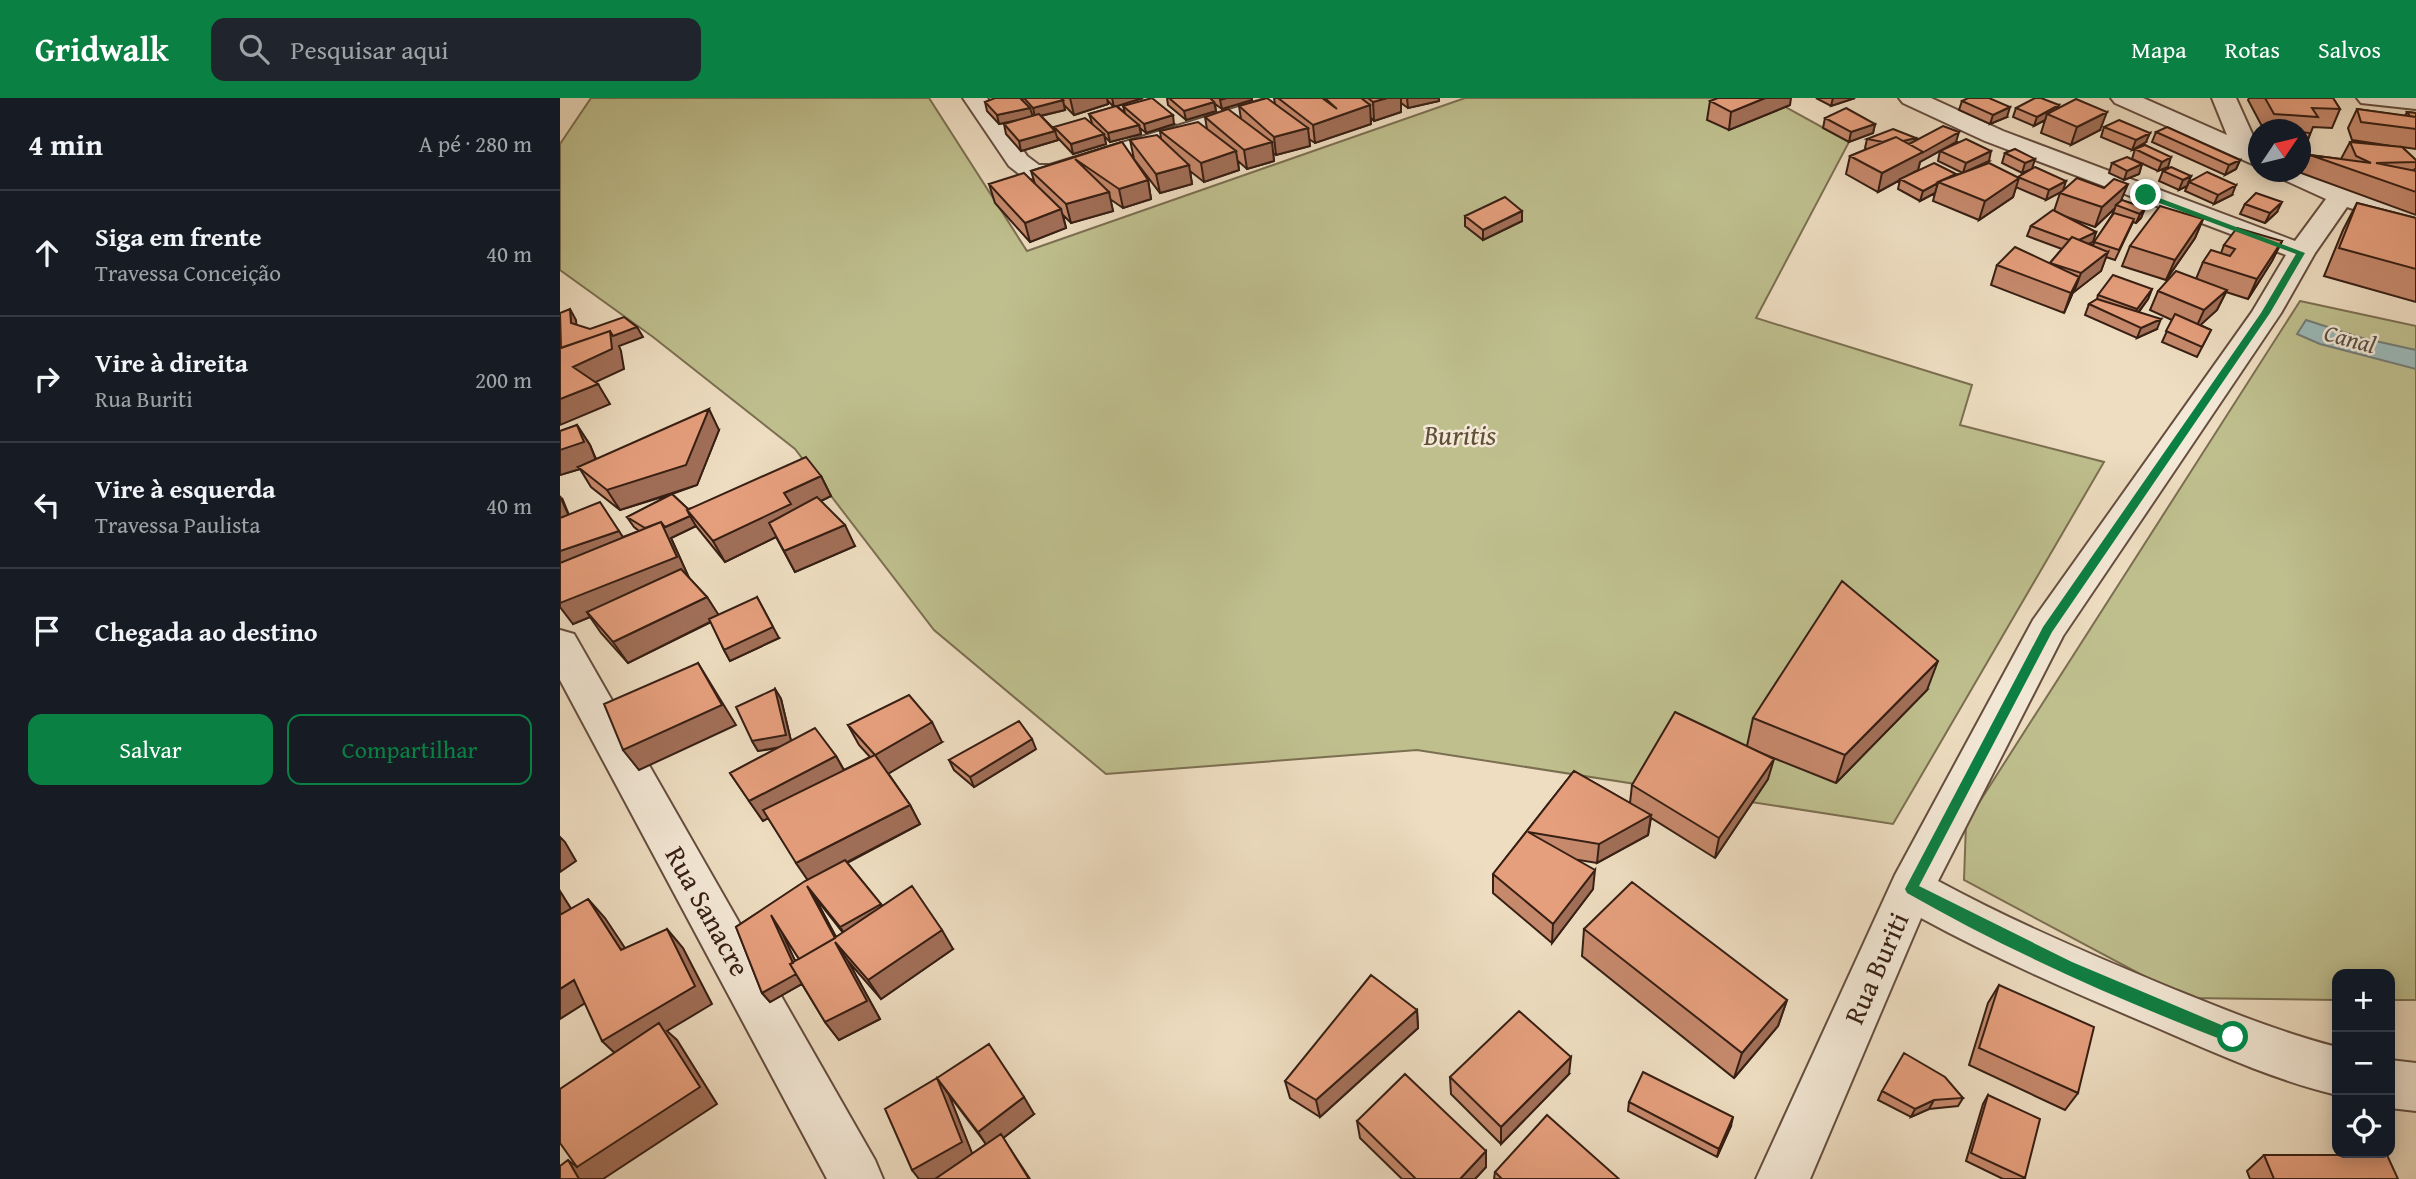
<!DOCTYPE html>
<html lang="pt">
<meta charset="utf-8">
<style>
:root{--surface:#171b24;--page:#20242c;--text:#f1f3f6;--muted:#9ea1a6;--line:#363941;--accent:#0b8043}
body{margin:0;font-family:"Gentium Book Plus",serif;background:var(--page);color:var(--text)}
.controls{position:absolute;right:21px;bottom:21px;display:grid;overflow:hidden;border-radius:14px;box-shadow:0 4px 18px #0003}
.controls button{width:63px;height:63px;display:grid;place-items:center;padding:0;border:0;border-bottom:2px solid var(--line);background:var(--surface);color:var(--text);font:35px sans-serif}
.compass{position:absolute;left:1688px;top:21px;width:63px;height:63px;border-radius:50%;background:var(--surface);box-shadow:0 4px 18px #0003;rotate:55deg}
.stop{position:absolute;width:21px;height:21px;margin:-16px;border:5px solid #0b8043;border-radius:50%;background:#fff}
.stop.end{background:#0b8043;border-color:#fff;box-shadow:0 2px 7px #0008}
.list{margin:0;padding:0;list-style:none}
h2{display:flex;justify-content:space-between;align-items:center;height:91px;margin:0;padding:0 28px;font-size:30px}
h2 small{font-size:23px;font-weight:400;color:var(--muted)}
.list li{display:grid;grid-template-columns:46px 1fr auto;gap:21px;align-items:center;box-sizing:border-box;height:126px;padding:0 28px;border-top:2px solid var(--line)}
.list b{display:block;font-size:26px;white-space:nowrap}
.list p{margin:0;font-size:23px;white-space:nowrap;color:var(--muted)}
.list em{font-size:23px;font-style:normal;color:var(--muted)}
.actions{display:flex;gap:14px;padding:21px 28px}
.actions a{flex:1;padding:16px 0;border:2px solid var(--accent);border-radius:14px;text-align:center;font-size:24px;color:var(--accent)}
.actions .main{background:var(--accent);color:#fff}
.icon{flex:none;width:38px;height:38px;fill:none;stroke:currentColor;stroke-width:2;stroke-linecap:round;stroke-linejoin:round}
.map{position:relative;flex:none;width:1856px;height:1081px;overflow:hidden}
header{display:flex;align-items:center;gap:42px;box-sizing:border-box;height:98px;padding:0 35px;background:var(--accent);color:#fff}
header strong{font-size:33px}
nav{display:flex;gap:38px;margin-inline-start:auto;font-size:24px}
.search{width:490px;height:63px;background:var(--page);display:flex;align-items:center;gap:18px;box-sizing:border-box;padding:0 24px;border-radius:14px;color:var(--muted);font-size:26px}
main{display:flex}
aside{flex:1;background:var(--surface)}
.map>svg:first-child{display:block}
</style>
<header>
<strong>Gridwalk</strong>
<div class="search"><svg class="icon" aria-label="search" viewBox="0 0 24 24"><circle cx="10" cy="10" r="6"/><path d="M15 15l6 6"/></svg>Pesquisar aqui</div>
<nav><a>Mapa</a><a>Rotas</a><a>Salvos</a></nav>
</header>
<main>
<aside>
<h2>4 min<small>A pé · 280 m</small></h2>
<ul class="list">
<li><svg class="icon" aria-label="ahead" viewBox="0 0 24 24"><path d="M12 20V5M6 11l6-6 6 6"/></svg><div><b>Siga em frente</b><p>Travessa Conceição</p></div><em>40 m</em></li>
<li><svg class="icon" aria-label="right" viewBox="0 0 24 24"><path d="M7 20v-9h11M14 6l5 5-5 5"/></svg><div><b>Vire à direita</b><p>Rua Buriti</p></div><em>200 m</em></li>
<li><svg class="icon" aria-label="left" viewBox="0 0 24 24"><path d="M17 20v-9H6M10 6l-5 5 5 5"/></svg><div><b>Vire à esquerda</b><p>Travessa Paulista</p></div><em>40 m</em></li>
<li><svg class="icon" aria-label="arrive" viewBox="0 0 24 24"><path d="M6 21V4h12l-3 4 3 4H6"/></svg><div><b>Chegada ao destino</b></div></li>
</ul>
<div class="actions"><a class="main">Salvar</a><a>Compartilhar</a></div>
</aside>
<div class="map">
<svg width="1856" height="1081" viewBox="0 0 1856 1081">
<rect width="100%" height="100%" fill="#eeddc1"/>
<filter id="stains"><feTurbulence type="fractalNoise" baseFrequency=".00286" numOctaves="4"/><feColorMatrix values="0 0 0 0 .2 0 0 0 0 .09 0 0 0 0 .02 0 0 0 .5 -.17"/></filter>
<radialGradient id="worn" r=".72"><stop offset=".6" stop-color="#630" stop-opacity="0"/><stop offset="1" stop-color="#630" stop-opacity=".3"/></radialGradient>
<!-- green -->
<path fill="#bfbf8e" stroke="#7b6f51" stroke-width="2" d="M31,0H369L467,153L905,0H1209L1289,44L1196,220L1412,287L1400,327L1544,364L1333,726L857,652L546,676L374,532L235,351L93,239L0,172V46Z
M1740,203L1856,228V902H1830V876H1777V902L1625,900L1404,782L1406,725Z"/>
<!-- water -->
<path fill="#9bbaba" stroke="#737c78" stroke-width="2" d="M1746,222L1802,240L1856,252V271L1760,246L1737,236Z"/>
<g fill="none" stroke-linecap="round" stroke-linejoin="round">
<!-- minor casing -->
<g stroke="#654e3f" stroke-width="4">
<path id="minor" d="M403,0H427L467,58L479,67H490L708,0H745L741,5L491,83L463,79L449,68Z
M1339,0H1371L1443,33L1735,143L1766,101L1718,79L1714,74H1741V70L1790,92L1856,114V131L1787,109L1755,155L1721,215L1503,538L1378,783C1452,823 1529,856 1606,888C1663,911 1718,934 1777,949V997C1714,982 1653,954 1593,928C1515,895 1436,861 1361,820L1250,1081H1196L1335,777L1473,522L1692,214L1726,157L1425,43L1343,5Z
M1551,0H1583L1667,37L1652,0H1676L1699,51V69L1555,5Z
M1797,0H1856V11L1801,5Z
M0,532L14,536L315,1062L323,1081H267L0,582Z
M1830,962L1856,965V1013L1830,1010Z"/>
</g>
<!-- minor -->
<use href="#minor" fill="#f4e9d7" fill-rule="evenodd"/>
</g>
<!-- wall -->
<path fill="#c6896c" stroke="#371f14" stroke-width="2" fill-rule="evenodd" d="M462,0H583L557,8L565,15L563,8L614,26L586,35L580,30L581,36L550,44L544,38L546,46L513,56L497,39L498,42L461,53L446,36L444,26L455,23L439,26L427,13L425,4L463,3ZM547,2L554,9L529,16L532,25L494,29L495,32L481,18L505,12L503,6L514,17L548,6Z
M607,0H692V2L662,11L655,6L656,13L626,22L608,7Z
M714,0H879V3L848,10L841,5V14L814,23L811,20V26L755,45L749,41L750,48L716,57L713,55L714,63L687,71L678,63L679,72L644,84L630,73L632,86L600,95L574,61L570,42L601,41L600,33L647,31L645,19L681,21L679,8L715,6Z
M1256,0H1295L1271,8Z
M1689,0H1773L1780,11L1772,30L1753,29L1740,62V32H1704L1688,2Z
M1150,3L1230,7L1169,32L1147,22Z
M1402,3L1447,19L1430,26L1399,12Z
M1456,10L1498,11L1540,32L1511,47L1481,35L1485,22L1474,28L1453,19Z
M1797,11L1845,18L1847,14L1856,15V51L1842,49L1856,62V70L1854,72L1856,73V117L1741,75L1750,57L1781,61L1790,44L1838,49L1792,42L1788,30Z
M1265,20L1315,26L1313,35L1289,44L1263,30Z
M1544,29L1586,44L1572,52L1541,39Z
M1596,34L1680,62L1676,71L1665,77L1592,44Z
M1356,40L1355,43L1396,44L1360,64L1358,72L1396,77L1403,75L1378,63L1380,53L1429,63L1406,73L1457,80L1471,71L1462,75L1442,65L1445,55L1455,51L1472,71L1503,92L1561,102L1585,110L1581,120L1576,125L1573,124L1555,162L1546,159L1541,173L1513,194L1504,215L1431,187L1437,167L1489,166L1502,151L1467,138L1471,128L1494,113L1500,95L1501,93L1486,102L1456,89L1453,99L1419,122L1373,103L1375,95L1360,103L1338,91L1340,82L1318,94L1286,76L1290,58L1307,51L1305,50L1307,41ZM1555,110L1552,117L1533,147L1528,146L1533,144L1536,134L1504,118L1535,129Z
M562,44L588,82L591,101L563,110L550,101L553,113L511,125L503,117L506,130L470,144L435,105L429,86H475L471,73Z
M1585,47L1608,69L1598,73L1572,61L1575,51Z
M1552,65L1582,66L1579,76L1564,82L1549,75Z
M1603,73L1631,78L1627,88L1619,92L1599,83Z
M1629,84L1672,97L1654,106L1625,93Z
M1797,105L1856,120V204L1764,178L1783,132Z
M1685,106L1717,114L1705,125L1680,116Z
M962,113V123L923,142L905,128V118Z
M1643,121L1635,140L1606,182L1562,168L1570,148Z
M1722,143L1712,163L1688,201L1666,194L1657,212L1640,227L1651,232L1637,259L1602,244L1612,222L1590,212L1598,193L1636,181L1643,164L1661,155L1664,147Z
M1592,191L1588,201L1579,214L1597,231L1577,240L1525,217L1529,206L1537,201L1538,197Z
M17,327L30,347L36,361L159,332L137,387L112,396L128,411L261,378L271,398L261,403L295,448L235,474L216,439L165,464L136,428L111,440L129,480L147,499L158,517L219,540L170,563L164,552L151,524L68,565L41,535L30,519L13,526L2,400L9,417L63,439L79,433L74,429L67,419L112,396L60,412L31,389L20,371L0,377V333Z
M215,591L221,601L231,643L276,658L284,672L310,659L299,647L288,627L382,644L328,675L350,707L360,726L287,765L322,808L393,851L321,901L288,863L320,921L279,942L265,924L242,886L210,904L202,895L176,829L248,782L208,720L203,723L170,675L218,650L198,653L192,643ZM254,798L283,835L276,839ZM220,832L239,861L235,863Z
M1367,592L1276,685L1196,653L1208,681L1155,760L1091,720L1088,737L1037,765L1019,762L1033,791L992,845L933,795V776L1014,673L1070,705L1072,687L1187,648L1193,620Z
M476,651L414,689L394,672L389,662Z
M1024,831L1227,902L1218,928L1174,980L1022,858Z
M1439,887L1518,995L1505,1012L1409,967L1428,905Z
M857,912L858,930L760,1019L730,1000L725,983Z
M1009,976L941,1046L891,996L890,979Z
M377,980L474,1016L443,1040L470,1081H359ZM389,997L426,1046L412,1056Z
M1322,993L1403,1000L1398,1008L1369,1011L1351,1019L1318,1002Z
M1428,997L1465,1080L1464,1081H1443L1406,1063L1423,1006Z
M1069,1004L1171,1028L1157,1059L1068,1013Z
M797,1023L926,1053V1069L915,1081H842L800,1040Z
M1704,1057L1838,1081H1690L1687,1073Z
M935,1074L1059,1081H934Z"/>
<!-- shaded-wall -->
<path fill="#a16f58" stroke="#371f14" stroke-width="2" d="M510,0H547L548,6L514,17Z
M552,0H583L554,9Z
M667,0H692V2L662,11L660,2Z
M827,0H841V14L814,23L813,4Z
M847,0H879V3L848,10Z
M1205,0H1231L1230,7L1169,32L1171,14Z
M1273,0H1295L1271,8Z
M503,2L505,12L475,19L473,10Z
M654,4L656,13L626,22L624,13Z
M810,7L811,26L755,45L753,27Z
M1499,7L1496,16H1487L1485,22L1474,28L1477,19Z
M1450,9L1447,19L1430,26L1433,17Z
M470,10L473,19L439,26L437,17Z
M1547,14L1540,32L1511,47L1517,29Z
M613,17L614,26L586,35L584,26Z
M1315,26L1313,35L1289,44L1291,34Z
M579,27L581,36L550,44L548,35Z
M748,30L750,48L716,57L714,39Z
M495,33L498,42L461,53L459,43Z
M1399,34L1396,44L1360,64L1358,72L1318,94L1322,75Z
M1590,35L1586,44L1572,52L1576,42Z
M544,36L546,46L513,56L511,46Z
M1356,40L1353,50L1327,45Z
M712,44L714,63L687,71L684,52Z
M676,53L679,72L644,84L641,65Z
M1431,53L1429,63L1403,75L1406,65Z
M1611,59L1608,69L1598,73L1602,64Z
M1475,61L1472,71L1462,75L1465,65Z
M1680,62L1676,71L1665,77L1669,67Z
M1582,66L1579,76L1564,82L1567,73Z
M629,67L632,86L600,95L596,76Z
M1631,78L1627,88L1619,92L1623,82Z
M1459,80L1453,99L1419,122L1425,103Z
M588,82L591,101L563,110L559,91Z
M1506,83L1503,93L1486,102L1489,92Z
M1378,85L1375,95L1360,103L1363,93Z
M1568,86L1560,105L1556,107L1555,110L1535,129L1542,109Z
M1676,87L1672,97L1654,106L1658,97Z
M549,94L553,113L511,125L506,106Z
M1722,104L1717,114L1705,125L1710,115Z
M1585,110L1581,120L1576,125L1580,116Z
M501,111L506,130L470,144L465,125Z
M962,113V123L923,142V132Z
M1643,121L1635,140L1606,182L1615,162Z
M1536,134L1533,144L1510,154L1514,144Z
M1722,143L1712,163L1688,201L1697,181Z
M1548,154L1541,173L1514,194L1521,175Z
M1519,179L1511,199L1504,215L1511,195Z
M1592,191L1588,201L1573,221L1577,211Z
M1667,192L1657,212L1635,232L1644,212Z
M10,211L16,222L17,235L11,225Z
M1601,221L1597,231L1577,240L1581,230Z
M77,229L83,239L59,248L61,253L64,271L25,289L6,256L50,233Z
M38,286L50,306L0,327V301Z
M149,311L159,332L137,387L60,412L47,392Z
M17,327L30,347L37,365L18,369L20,371L0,377V352Z
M261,378L271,398L236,415L216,439L165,464L153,443L224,395Z
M0,398L16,434L0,438Z
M130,418L136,428L111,440L129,480L27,514L30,519L13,526L0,509V505L92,435Z
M285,427L295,448L235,474L224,453Z
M59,433L72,453L0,479V453Z
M147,499L160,519L68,565L53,544Z
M197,499L219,540L170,563L164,552Z
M1378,563L1367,592L1276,685L1285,657Z
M138,565L176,627L79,672L63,652Z
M215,591L221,601L232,647L198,653L192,643Z
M372,624L382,644L326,677L315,657Z
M472,641L476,651L414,689L410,679Z
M276,658L287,678L203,723L189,703Z
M1214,661L1208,681L1155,760L1159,740Z
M350,707L360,726L249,784L236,765Z
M1091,717L1088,737L1037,765L1039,746Z
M0,739L5,744L16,763L0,774Z
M1035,772L1033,791L992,845L993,826Z
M247,788L254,798L282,850L275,844L288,863L320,921L279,942L265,924Z
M0,793L15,817L0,826Z
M28,801L45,820L79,871L61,852Z
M321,806L327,816L287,839L280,829Z
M211,817L218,826L245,884L210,904L202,895Z
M107,831L123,850L152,906L107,933L117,942L157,1006L43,1081H19L8,1062L17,1069L61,961L42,943Z
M382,832L393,851L321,901L308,882Z
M14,882L33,900L0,921V891Z
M1227,902L1218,928L1174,980L1182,955Z
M857,912L858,930L760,1019L756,1002Z
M1011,959L1009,976L941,1046V1029Z
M377,980L389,997L414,1060L377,1081H359L352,1072Z
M464,999L474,1016L429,1051L418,1034Z
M1374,1002L1369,1011L1351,1019L1355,1011Z
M1173,1019L1171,1028L1157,1059L1159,1051Z
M926,1053V1069L915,1081H900Z"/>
<!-- building -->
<path fill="#e69f7d" stroke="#371f14" stroke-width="2" d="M435,0H460L470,10L437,17L425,4Z
M464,0H500L503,2L473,10Z
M592,0L613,17L584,26L563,8Z
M609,0H650L654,4L624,13Z
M707,0L748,30L714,39L679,8Z
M718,0H762L777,11L765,0H801L810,7L753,27Z
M808,0H827L813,4Z
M1158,0H1205L1171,14L1150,3Z
M1408,0H1429L1450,9L1433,17L1402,3Z
M1475,0H1481L1499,7L1477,19L1456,10Z
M1705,0H1773L1780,11L1752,10L1758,19L1714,16Z
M1516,1L1547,14L1517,29L1487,16Z
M556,8L579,27L548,35L529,16Z
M1286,10L1315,26L1291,34L1265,20Z
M668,11L712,44L684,52L645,19Z
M1797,11L1856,19V31L1801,24Z
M1847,14L1856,15V19L1850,18Z
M479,16L495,33L459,43L444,26Z
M525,20L544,36L511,46L494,29Z
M1559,22L1590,35L1576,42L1544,29Z
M638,24L676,53L641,65L600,33Z
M1383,28L1399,34L1362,55L1363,54L1349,46Z
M1607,29L1680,62L1669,67L1596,34Z
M1333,31L1356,40L1343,43L1336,39L1323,44L1307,41Z
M1740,34L1750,35L1743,56H1740Z
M597,37L629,67L596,76L570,42Z
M1336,39L1363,54L1322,75L1290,58Z
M1406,41L1431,53L1406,65L1380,53Z
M562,44L588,82L559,91L515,61L549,94L506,106L471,73Z
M1790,44L1842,49L1856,62V64L1816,65L1856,73V94L1750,57L1811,65L1796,58Z
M1585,47L1611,59L1602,64L1575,51Z
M1455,51L1475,61L1465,65L1445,55Z
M1567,59L1582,66L1567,73L1552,65Z
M1374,65L1396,76L1378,84V85L1363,93L1340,81Z
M1429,65L1459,80L1425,103L1378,84Z
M1475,69L1506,83L1489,92L1458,79Z
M1611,69L1631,78L1623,82L1603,73Z
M1647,74L1676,87L1658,97L1629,84Z
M464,75L501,111L465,125L429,86Z
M1517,80L1544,90L1554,81L1568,86L1542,109L1500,95Z
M1696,95L1722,104L1710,115L1685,106Z
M945,99L962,113L923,132L905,118Z
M1562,102L1585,110L1580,116L1556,107Z
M1797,105L1856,120V171L1779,150Z
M1600,108L1643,121L1615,162L1570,148Z
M1493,112L1536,134L1519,142L1512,139L1509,142L1471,128Z
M1554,115L1574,121L1559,152L1534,144Z
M1677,130L1722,143L1697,181L1643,164L1651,152L1670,158L1675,151L1664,147Z
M1512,139L1548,154L1521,175L1490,165Z
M1455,149L1519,179L1511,195L1437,167Z
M1616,173L1667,192L1644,212L1598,193Z
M1553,177L1592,191L1577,211L1538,197Z
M1537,201L1601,221L1581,230L1529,206Z
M10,211L11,225L30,231L64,219L77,229L53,238L50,233L1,250L0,215Z
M1615,216L1651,232L1642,249L1606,233Z
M50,233L52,251L13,269L38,286L0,301V250Z
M149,311L126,367L47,392L18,369Z
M17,327L24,344L0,352V333Z
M246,359L261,378L224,395L231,406L153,443L127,412Z
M112,396L128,411L127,412L130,418L105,429L101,424L85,430L67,419Z
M257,399L285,427L224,453L209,425Z
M40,404L59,433L0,453V420Z
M101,424L117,459L0,505V465Z
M121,471L147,499L53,544L27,514Z
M1282,483L1378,563L1285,657L1193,620Z
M197,499L213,529L164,552L149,521Z
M138,565L162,607L63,652L44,606Z
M215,591L226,637L192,643L176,609Z
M349,597L372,624L315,657L350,707L236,765L203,712L315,657L288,627Z
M1115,614L1214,661L1159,740L1072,687Z
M459,623L472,641L410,679L389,662Z
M255,630L276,658L189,703L170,675Z
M1014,673L1091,717L1039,746L968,734L1035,772L993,826L933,776Z
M285,762L321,806L280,829L247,788L275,840L239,861L211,817L233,865L230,866L236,876L202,895L176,829L245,783Z
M1072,784L1227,902L1182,955L1024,831Z
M352,788L382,832L308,882L275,844L307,903L265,924L230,866L273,841Z
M28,801L61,852L107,831L135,888L42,943L14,882L0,891V817Z
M811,877L857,912L756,1002L725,983Z
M1439,887L1534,929L1518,995L1419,950Z
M959,913L1011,959L941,1029L890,979Z
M99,925L140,989L17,1069L0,1045V991Z
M429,946L464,999L418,1034L377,980Z
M1344,955L1385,979L1403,1000L1374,1002L1355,1011L1322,993Z
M1083,974L1173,1019L1159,1051L1069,1004Z
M845,976L926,1053L900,1081H856L797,1023Z
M377,980L402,1044L352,1072L325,1011Z
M1428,997L1480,1021L1465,1080L1411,1055Z
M987,1017L1059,1081H942L935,1074Z
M441,1036L469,1081H375Z
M1704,1057H1827L1838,1081H1714Z
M8,1062L19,1081H0V1068Z"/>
<!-- route -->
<path fill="#0b8043" d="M1586,95L1745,155L1710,215L1492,534L1359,788L1512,864L1678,934L1680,939L1673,946C1562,903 1450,854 1347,795L1345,791L1483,529L1701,215L1736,156L1583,99Z"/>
<g text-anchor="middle" stroke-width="5" stroke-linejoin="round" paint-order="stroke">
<!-- far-water labels -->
<g font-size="24" font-style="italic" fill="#554e46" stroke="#f4e9d7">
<text transform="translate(1790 241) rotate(15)" y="8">Canal</text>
</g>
<!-- park labels -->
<g font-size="28" font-style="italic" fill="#604f39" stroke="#f4e9d7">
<text x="900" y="347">Buritis</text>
</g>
<!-- street labels -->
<g font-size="28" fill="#371f14" stroke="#f4e9d7">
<text transform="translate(148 813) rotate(61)" y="10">Rua Sanacre</text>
<text transform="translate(1316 870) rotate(-66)" y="10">Rua Buriti</text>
</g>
</g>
<rect width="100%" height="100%" filter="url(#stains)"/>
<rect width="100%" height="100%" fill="url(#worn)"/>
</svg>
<div class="controls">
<button>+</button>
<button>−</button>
<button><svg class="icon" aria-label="locate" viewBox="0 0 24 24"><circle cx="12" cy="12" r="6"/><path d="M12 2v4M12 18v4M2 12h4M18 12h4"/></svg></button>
</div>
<svg class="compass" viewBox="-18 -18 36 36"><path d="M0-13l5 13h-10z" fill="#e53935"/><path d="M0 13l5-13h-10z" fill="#9ea1a6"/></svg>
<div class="stop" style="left:1673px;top:939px"></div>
<div class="stop end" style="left:1586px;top:97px"></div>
</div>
</main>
